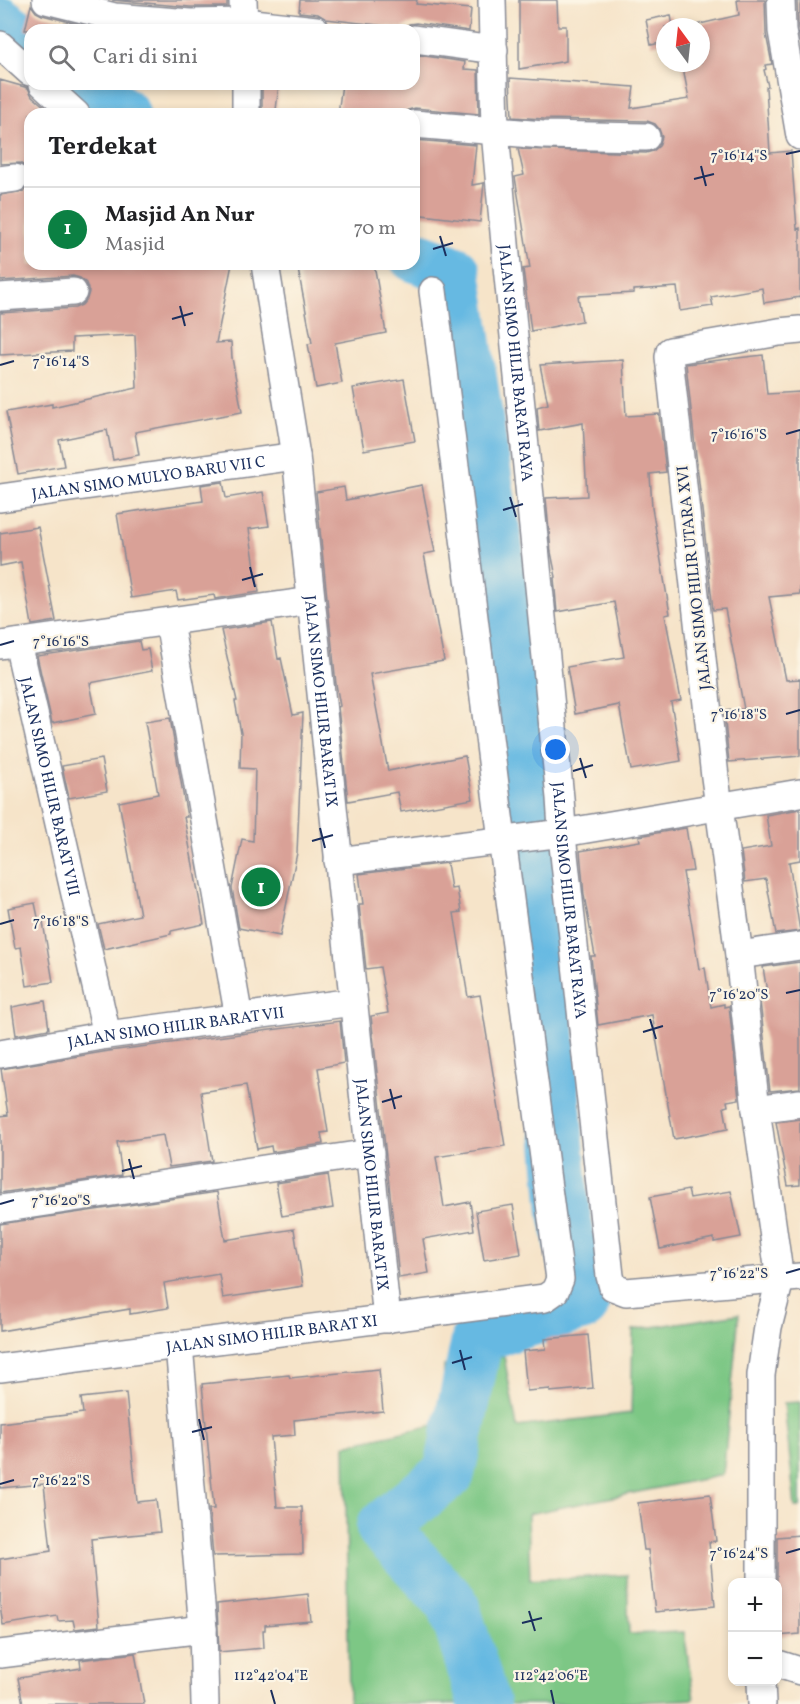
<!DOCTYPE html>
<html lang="id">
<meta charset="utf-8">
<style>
:root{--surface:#fff;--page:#f6f6f6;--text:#202124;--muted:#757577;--line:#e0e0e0;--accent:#0b8043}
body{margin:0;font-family:Vollkorn,serif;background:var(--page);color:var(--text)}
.controls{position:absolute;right:18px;bottom:18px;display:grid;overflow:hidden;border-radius:12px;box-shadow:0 3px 9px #0003}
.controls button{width:54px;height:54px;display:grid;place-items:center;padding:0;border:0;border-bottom:2px solid var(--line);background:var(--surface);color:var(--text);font:30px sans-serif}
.compass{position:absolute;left:656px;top:18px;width:54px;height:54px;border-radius:50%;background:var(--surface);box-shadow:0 3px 9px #0003;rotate:345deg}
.you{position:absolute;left:556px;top:750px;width:21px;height:21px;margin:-15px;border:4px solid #fff;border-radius:50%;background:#1a73e8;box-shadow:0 0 0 9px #1a73e833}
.badge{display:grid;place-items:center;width:39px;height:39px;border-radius:50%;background:var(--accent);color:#fff;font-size:20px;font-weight:700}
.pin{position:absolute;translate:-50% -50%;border:3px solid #fff;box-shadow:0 2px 6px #0006}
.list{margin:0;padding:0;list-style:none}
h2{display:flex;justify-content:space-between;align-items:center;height:78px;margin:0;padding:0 24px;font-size:26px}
h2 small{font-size:20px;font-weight:400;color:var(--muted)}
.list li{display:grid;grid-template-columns:39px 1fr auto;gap:18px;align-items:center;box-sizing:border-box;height:84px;padding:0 24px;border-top:2px solid var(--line)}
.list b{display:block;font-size:22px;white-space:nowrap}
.list p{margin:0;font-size:20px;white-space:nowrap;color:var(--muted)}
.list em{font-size:20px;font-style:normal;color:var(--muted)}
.icon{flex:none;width:33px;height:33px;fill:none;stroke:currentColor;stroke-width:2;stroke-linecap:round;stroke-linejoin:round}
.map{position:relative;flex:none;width:800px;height:1704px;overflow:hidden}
.search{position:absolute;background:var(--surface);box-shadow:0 3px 9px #0003;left:24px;top:24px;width:396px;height:66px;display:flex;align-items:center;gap:15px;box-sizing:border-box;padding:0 21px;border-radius:18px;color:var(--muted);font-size:22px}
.panel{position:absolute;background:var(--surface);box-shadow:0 3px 9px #0003;left:24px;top:108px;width:396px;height:162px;border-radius:18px}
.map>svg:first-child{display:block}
</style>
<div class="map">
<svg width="800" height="1704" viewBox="0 0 800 1704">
<rect width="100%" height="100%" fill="#fcf5e5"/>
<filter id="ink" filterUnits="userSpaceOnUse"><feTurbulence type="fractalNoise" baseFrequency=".0167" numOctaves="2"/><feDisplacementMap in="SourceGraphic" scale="12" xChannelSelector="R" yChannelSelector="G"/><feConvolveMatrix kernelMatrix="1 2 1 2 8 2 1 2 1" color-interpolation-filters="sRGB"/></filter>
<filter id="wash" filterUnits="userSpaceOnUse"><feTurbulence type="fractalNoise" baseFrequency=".008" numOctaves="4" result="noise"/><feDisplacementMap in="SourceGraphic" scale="24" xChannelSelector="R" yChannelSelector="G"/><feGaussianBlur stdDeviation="1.35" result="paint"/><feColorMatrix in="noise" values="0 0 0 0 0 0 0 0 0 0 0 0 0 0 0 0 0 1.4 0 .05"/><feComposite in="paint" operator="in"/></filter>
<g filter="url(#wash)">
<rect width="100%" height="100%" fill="#f6e4c9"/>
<!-- green -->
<path fill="#7dc785" stroke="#4c7b72" stroke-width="1.5" d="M739,1314L723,1475L528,1514L530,1580L627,1575L629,1634L684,1632L694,1699L604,1704H349L345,1445L443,1423L444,1366L504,1356L517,1427L631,1413L633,1330Z
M800,1402V1507H795L784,1403Z"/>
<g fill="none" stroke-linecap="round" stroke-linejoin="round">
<!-- river -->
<path stroke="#66b9e2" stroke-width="52" d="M0,22L30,44
M83,84L124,114
M414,256L455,272L520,699L564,1212L583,1305L478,1336L449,1473L382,1527L453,1604L484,1704"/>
</g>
<g id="blocks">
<!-- building -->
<path fill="#d9a197" d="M112,0H227V7H190Z
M300,0H417L416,4L471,9L469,31L416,23L409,24L403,28L326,19L318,14L299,12Z
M519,0H557L558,26H566V61L519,69Z
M737,0H765L766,34L772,64L765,65L766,69L764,70L768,86L766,87L770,153L791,151L797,229L800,228V297L764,303L762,288L711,297L713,306L680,311L677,287L634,290V293L578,296L582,321L531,331L523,269L530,268L515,177L524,175L518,149L646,153L653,151L659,146L662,137L659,129L655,124L647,121L544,119L512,117L510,78L634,87L631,108L689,99L682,63H701V27H687L739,15Z
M797,0H800V43L798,29Z
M31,5L36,12L42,15L102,30H25Z
M671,15L673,27H665V42L651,45L646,20Z
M418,55L465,62L464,69L478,70L479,114L415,108L408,110L402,114H338L342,84H415Z
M0,80L28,88L32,96L53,114H30V174L27,168L20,163L0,164Z
M262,84H279L276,110L262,111Z
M414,140L476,145L472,185L484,183L480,222L414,214Z
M30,181V264H232L216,343L231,342L232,358L242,412L135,432L139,455L113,460L107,430L59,440L64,466L18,474L6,412L52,404V407L137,388L135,335L72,338V351L0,355V313L75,308L82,305L87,299L89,292L86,283L80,278L73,276L0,281V195L24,191Z
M297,264H374L386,333L335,343L342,383L316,388L308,344L312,343Z
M763,355L767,394L800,392V594L769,597L786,680L800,679V756L729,762L724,711L744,709L725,609L713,610L686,364Z
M623,360L626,416L659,414L666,472L650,474L652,508L670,614L665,615L681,700L671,702L681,761L631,770L619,705L575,714L567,667L624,657L614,602L557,612L554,578L556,577L551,552L546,498L587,496L583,423L539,431L537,407L548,404L540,365Z
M404,379L415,441L364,450L353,388Z
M223,482L226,498L263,492L269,526L249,529L259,592L215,599L214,595L178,600L176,591L131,598L117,514L203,501L201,485Z
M422,485L435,552L424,554L444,661L370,674L388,771L465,756L473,799L401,812L397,792L348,801L338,707L340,706L336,684L316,492L344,487L346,500Z
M38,527L56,621L32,625L21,562L0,566V533Z
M272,622L278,659L281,658L293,715L303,713L297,853L280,936L239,928L232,888L242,839L253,841L255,769L240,768L241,733L235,701H237L221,630Z
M139,641L141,650L148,649L152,671L90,683L96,714L52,723L37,656Z
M170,718L187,817H184L204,924L171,931V934L104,949L98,924L140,915L119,802L158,794L145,722Z
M101,759L107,791L69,798L62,766Z
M800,809V860L789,862L800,931L776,934L766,879L745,882L741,851L771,846L766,815Z
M686,828L693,871L683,872L699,969L705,968L711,1007L724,1004V1007L729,1006L739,1099L727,1101L728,1106L724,1107L728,1129L674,1139L652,1015L598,1025L591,956H595L584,895L580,851L640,841L639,836Z
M447,863L451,889L457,888L461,912L454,913L468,997L480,995L505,1146L436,1157L444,1207L470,1202L474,1230L423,1239L429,1273L399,1278L371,1016L388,1013L380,967L366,969L359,904H363L359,874Z
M35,903L39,922H43L53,982L27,986L21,947L15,948L8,908Z
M800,962V1088L770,1091L760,1001L768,999L763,967Z
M45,1001L49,1029L16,1035L12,1007Z
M340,1021L344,1063L318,1068L328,1132L321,1133L323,1144L272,1152L271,1146L257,1149L246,1085L201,1092L212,1161L169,1167L163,1135L117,1142L122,1175L0,1193V1116L8,1115L1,1069L109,1051Z
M800,1119V1185L788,1186L776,1122Z
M328,1175L333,1208L282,1216L276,1183Z
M688,1190L690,1198L731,1191L741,1237L714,1242V1238L660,1249L650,1197Z
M217,1192L225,1240L294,1229L303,1286L223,1298L219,1274L164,1283L168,1308L130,1314V1309L0,1331V1224Z
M513,1205L521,1254L484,1260L476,1211Z
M588,1335L593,1388L550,1392V1389L527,1391L523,1351L546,1349L545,1339Z
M379,1369L383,1411L294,1420L295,1435L271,1437L277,1507H302L303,1554L213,1556L209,1509H214L202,1384L289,1375L290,1378Z
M126,1393L137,1502L156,1500L160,1532L91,1539L99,1626L75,1629L73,1620L58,1621L57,1616L3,1625L0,1606V1559L51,1551L44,1484L0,1488V1423L83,1413L81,1398Z
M710,1494L716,1541L709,1542L715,1606L655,1612L648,1550H644L638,1503Z
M800,1535V1634L777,1636V1537Z
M308,1594L311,1621L265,1625V1630H263L264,1648L219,1652L217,1604Z
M135,1653L144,1704H23L18,1678L81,1668L80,1660Z"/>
</g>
</g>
<g filter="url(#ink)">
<use href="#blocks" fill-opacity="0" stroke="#888a94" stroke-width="1.5"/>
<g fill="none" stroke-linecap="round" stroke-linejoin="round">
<!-- street casing -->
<g stroke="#888a94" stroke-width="30">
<g id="street">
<path d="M46,0L115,17L190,23L244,22L316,30"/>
<path d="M243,0L244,30"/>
<path id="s1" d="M492,0L495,131L507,266L560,798L563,845L610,1276L613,1287L626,1292L800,1277"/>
<path d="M781,0L782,31L800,136"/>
<path d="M414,39L494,50"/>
<path d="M0,45L30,72"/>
<path d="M43,84L76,114"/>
<path d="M246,84V114"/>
<path d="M414,124L543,135L646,137"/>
<path d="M0,180L15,178"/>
<path id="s2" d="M265,264L296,456L387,1319"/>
<path d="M0,297L73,292"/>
<path id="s3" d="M0,498L296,456"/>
<path d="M169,622L239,1018"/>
<path id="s4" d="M18,643L107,1035"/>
<path d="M0,645L311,601"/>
<path d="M338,861L563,833L800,793"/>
<path d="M739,955L800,946"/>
<path id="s5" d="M0,1054L107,1035L353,1002"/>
<path d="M756,1109L800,1103"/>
<path d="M0,1209L370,1153"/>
<path d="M179,1345L203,1629L205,1704"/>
<path id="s6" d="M0,1368L545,1298L555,1291L560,1279L497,801L433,291"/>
<path d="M761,1582V1375L768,1327L780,1280L756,1109L739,955L715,777L669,357L670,351L779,332L800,330"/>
<path d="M0,1654L203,1629"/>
<path d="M778,1664L800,1671"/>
<path d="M761,1682L762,1704"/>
</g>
</g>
<!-- street -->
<use href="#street" stroke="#fff" stroke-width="27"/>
</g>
</g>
<!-- ticks -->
<path fill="none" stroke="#1b2f5e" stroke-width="2" d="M786,154L800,151M701,166L706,186M694,179L714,174M440,236L446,256M433,249L453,243M180,306L185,326M172,319L193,313M0,365L14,361M786,434L800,430M510,497L516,517M503,510L523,504M250,567L255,587M242,580L263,574M0,645L14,641M786,714L800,710M580,758L586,778M573,771L593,765M320,828L325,848M312,841L333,835M0,924L14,920M786,993L800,990M650,1019L656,1039M643,1032L663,1026M390,1089L395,1109M382,1102L402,1096M129,1159L134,1179M122,1171L142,1166M0,1204L14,1200M786,1273L800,1269M460,1350L465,1370M452,1363L472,1357M199,1419L204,1440M192,1432L212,1427M0,1484L14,1480M786,1553L800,1549M529,1611L535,1631M522,1623L542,1618M271,1690L275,1704M551,1690L554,1704"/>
<g text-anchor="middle" stroke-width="4.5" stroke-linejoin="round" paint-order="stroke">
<!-- street labels -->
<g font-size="16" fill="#1b2f5e" stroke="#fcf5e5">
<text dy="6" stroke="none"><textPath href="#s1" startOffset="364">JALAN SIMO HILIR BARAT RAYA</textPath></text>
<text dy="6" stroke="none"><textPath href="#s3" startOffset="150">JALAN SIMO MULYO BARU VII C</textPath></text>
<text transform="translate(693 578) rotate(-96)" y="6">JALAN SIMO HILIR UTARA XVI</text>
<text dy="6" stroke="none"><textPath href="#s2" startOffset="441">JALAN SIMO HILIR BARAT IX</textPath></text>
<text dy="6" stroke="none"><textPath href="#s4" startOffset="147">JALAN SIMO HILIR BARAT VIII</textPath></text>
<text dy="6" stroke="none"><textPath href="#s1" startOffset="904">JALAN SIMO HILIR BARAT RAYA</textPath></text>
<text dy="6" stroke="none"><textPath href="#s5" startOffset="178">JALAN SIMO HILIR BARAT VII</textPath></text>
<text dy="6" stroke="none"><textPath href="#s2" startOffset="927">JALAN SIMO HILIR BARAT IX</textPath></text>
<text dy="6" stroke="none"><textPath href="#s6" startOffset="274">JALAN SIMO HILIR BARAT XI</textPath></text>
</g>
</g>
<g font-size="15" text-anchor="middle" fill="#1b2f5e" stroke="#fcf5e5" stroke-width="4.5" stroke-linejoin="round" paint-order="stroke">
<text x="739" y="160">7°16'14"S</text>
<text x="61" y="366">7°16'14"S</text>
<text x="739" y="439">7°16'16"S</text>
<text x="61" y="646">7°16'16"S</text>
<text x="739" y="719">7°16'18"S</text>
<text x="61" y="926">7°16'18"S</text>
<text x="739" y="999">7°16'20"S</text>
<text x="61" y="1205">7°16'20"S</text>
<text x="739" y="1278">7°16'22"S</text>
<text x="61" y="1485">7°16'22"S</text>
<text x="739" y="1558">7°16'24"S</text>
<text x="271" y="1680">112°42'04"E</text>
<text x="551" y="1680">112°42'06"E</text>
</g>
</svg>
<div class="controls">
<button>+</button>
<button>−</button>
</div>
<svg class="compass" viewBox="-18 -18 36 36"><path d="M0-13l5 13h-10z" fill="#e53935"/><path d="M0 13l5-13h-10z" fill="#757577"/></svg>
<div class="you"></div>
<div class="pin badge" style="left:261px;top:887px">1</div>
<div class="search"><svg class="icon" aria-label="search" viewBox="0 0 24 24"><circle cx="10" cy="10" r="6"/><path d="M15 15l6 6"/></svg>Cari di sini</div>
<section class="panel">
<h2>Terdekat<small></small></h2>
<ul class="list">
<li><span class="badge">1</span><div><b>Masjid An Nur</b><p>Masjid</p></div><em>70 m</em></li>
</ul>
</section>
</div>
